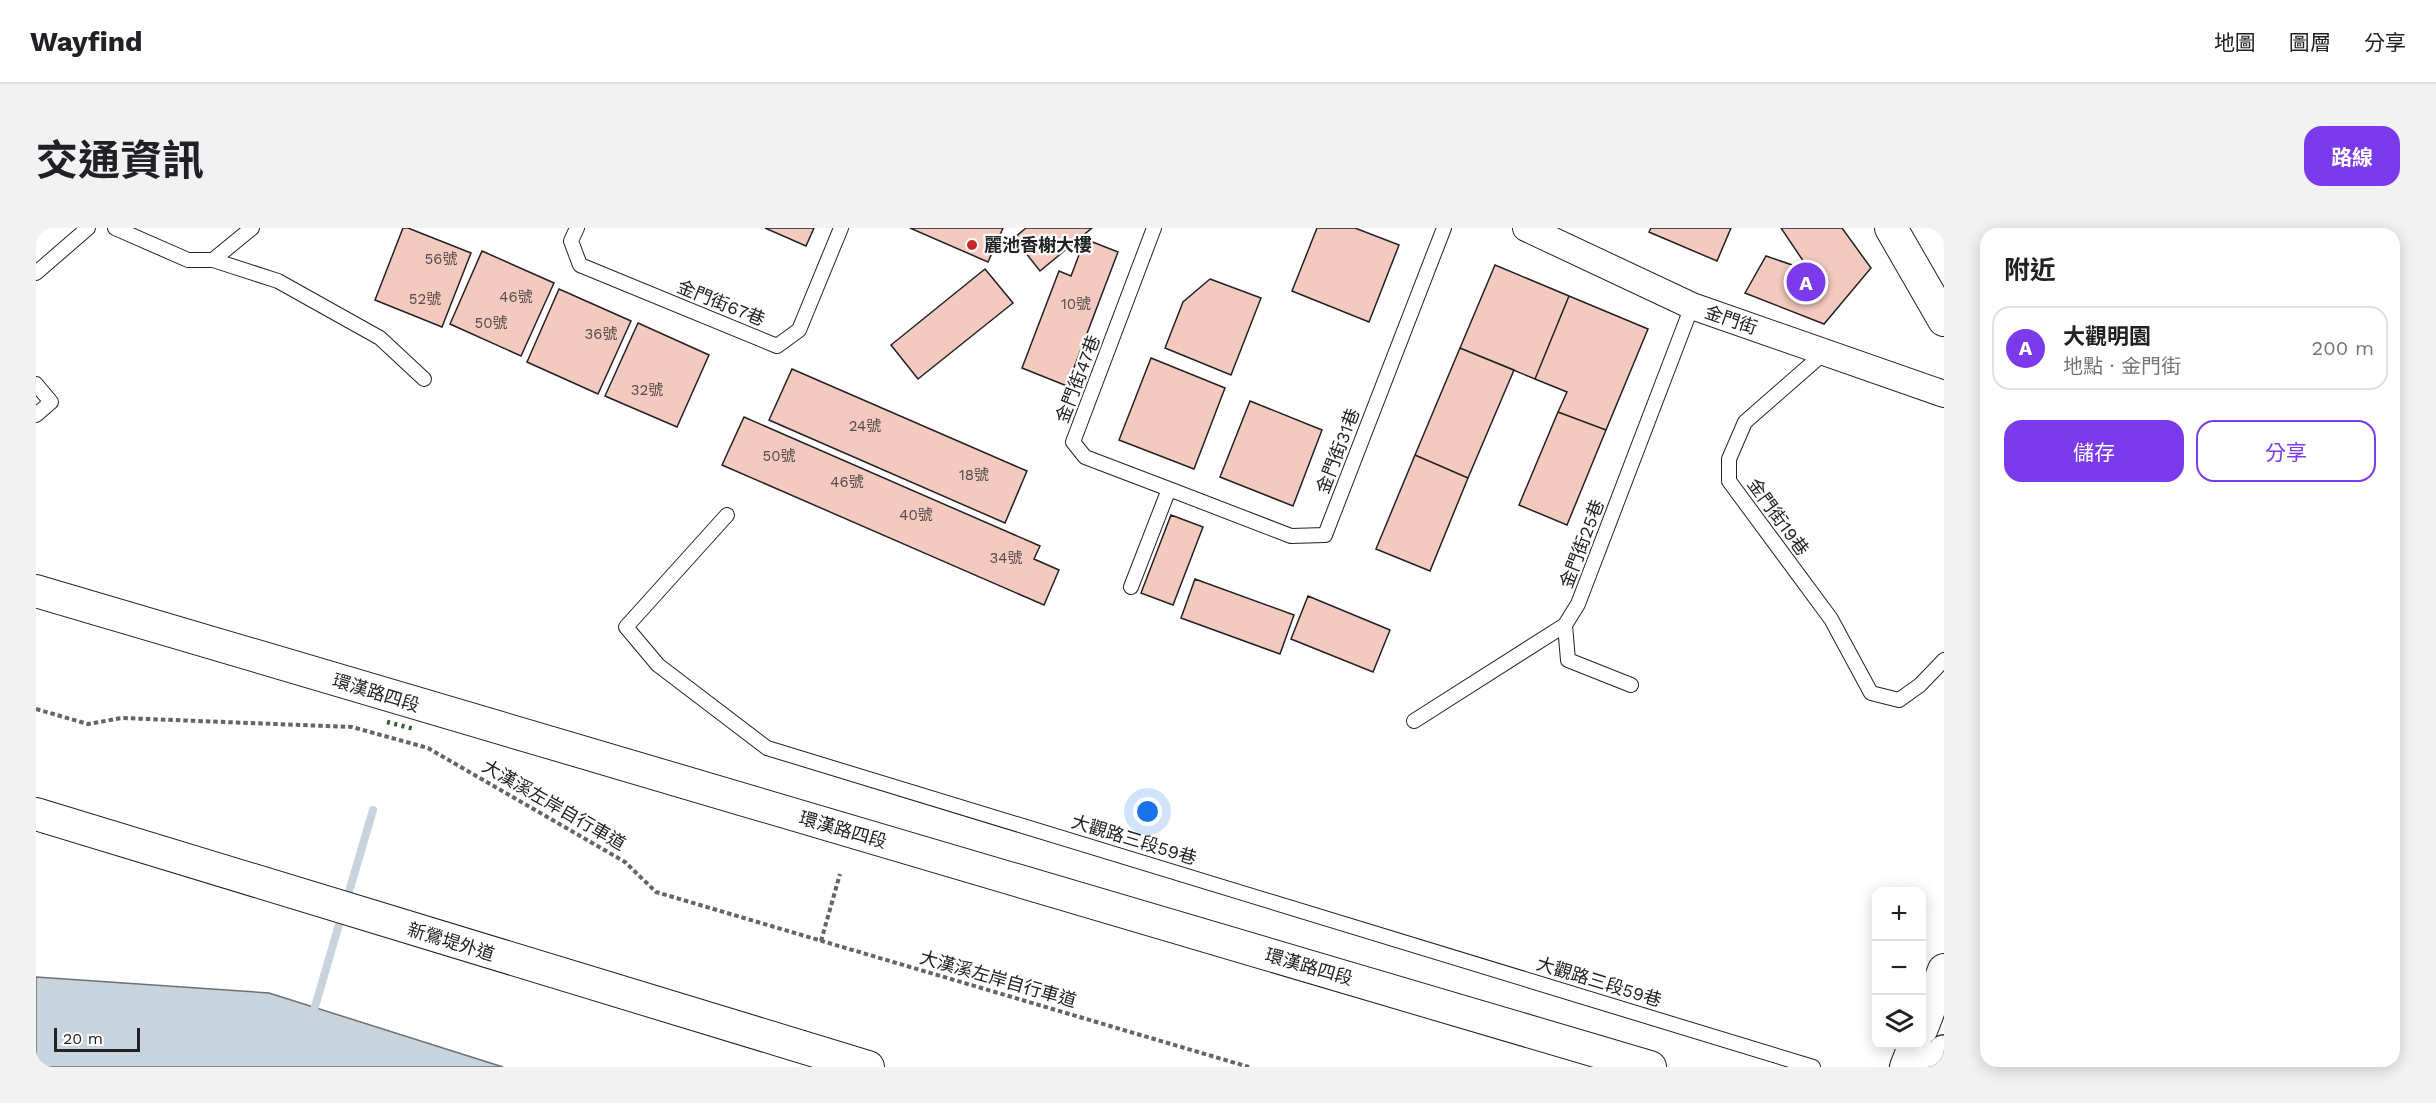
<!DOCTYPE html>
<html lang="zh-TW">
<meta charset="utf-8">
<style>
:root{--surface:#fff;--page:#f2f2f2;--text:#202124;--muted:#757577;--line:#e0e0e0;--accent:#7c3aed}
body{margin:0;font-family:"Work Sans","Noto Sans TC",sans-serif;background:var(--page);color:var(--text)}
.controls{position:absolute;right:18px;bottom:18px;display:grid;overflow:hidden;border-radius:12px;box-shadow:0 3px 15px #0003}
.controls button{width:54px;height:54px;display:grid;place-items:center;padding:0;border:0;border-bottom:2px solid var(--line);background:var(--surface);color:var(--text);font:30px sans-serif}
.scale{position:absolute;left:18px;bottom:15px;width:86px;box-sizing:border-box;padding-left:6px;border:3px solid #222;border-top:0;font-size:16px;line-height:21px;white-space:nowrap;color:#222;-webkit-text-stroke:4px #fff;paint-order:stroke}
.you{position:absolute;left:1112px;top:584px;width:21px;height:21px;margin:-15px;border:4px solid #fff;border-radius:50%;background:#1a73e8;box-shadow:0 0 0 9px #1a73e833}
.badge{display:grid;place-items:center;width:39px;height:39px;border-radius:50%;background:var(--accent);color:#fff;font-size:20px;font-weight:700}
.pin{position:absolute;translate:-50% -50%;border:3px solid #fff;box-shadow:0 2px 6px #0006}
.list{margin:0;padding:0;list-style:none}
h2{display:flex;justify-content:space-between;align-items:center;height:78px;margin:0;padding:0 24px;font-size:26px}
h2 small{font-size:20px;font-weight:400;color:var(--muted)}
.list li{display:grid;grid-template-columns:39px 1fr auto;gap:18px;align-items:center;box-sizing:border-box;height:84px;margin:0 12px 12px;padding:0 12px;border:2px solid var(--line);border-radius:18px}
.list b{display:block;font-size:22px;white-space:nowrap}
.list p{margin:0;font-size:20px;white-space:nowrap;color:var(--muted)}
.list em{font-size:20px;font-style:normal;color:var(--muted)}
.actions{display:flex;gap:12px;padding:18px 24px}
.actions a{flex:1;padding:14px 0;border:2px solid var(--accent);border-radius:18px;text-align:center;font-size:21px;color:var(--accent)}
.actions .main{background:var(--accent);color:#fff}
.icon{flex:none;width:33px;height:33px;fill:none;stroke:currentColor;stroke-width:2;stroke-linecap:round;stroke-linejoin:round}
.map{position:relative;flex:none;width:1908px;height:839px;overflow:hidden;border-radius:18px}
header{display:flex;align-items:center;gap:36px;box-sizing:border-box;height:84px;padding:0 30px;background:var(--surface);border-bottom:2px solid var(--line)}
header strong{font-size:28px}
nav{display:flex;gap:33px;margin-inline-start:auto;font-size:21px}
.intro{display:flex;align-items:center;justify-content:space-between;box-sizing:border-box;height:144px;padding:0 36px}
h1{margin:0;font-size:42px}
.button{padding:15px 27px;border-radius:18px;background:var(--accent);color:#fff;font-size:21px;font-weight:700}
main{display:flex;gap:36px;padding:0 36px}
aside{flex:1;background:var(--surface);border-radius:18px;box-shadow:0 3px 15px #0003}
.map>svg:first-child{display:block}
</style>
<header>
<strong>Wayfind</strong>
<nav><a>地圖</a><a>圖層</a><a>分享</a></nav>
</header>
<div class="intro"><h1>交通資訊</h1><a class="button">路線</a></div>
<main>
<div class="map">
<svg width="1908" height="839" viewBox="0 0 1908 839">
<rect width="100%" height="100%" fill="#fff"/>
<!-- water -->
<path fill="#c7d3dd" stroke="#6f6f6f" stroke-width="1.5" d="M0,749L233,765L467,839H0Z"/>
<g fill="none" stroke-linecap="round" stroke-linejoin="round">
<!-- stream -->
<path stroke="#c7d3dd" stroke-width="8" d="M310,674L337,582
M276,789L306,686"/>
</g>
<!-- building -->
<path fill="#f3c9c0" stroke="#222" stroke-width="1.5" d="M367,0H372L435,25L406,99L339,72Z
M729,0H778L770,18Z
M874,0H967L952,34Z
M990,0H1056L1004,43L978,10Z
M1281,0H1319L1363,17L1333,94L1256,63Z
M1615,0H1695L1681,33L1613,4Z
M1745,0H1806L1835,40L1788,96L1709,65L1730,28L1774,43Z
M1049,11L1082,24L1031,158L986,140L1023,43L1035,48Z
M446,23L518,55L485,128L414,96Z
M1459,37L1533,68L1499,151L1424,120Z
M949,41L977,75L882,151L855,117Z
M1174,51L1225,70L1195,147L1129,120L1147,74Z
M523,61L595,93L562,166L491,134Z
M1533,68L1612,101L1570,202L1522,184L1531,164L1499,151Z
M602,95L673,127L641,199L569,168Z
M1424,120L1478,142L1432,250L1379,227Z
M1115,130L1189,160L1158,241L1083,212Z
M756,141L991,243L969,295L733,192Z
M1214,173L1286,202L1257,278L1184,249Z
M1522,184L1570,202L1531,297L1483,277Z
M708,189L1004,318L998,331L1023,342L1008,377L686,237Z
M1379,227L1432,250L1394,343L1340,321Z
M1135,287L1167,299L1137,377L1105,365Z
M1159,351L1258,387L1244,426L1145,390Z
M1272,368L1354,402L1337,444L1255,411Z"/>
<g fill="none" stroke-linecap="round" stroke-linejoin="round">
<!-- service casing -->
<g stroke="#222" stroke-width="16">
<path id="service" d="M79,0L152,32H177L216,0
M541,0L535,13L544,37L741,118L763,102L805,0
M177,32L242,53L344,110L388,151
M0,45L52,0
M1789,124L1709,194L1693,231V253L1795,391L1835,465L1863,472L1884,457L1908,432
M0,156L15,174L0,187
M1133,261L1255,308L1289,307L1408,0
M691,287L590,399L622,437L731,520L1777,839
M1095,359L1133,261L1049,229L1037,214L1118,0
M1529,397L1532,432L1595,457
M1378,493L1529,397L1542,376L1656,78"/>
</g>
<!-- minor casing -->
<g stroke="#222" stroke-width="28">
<path id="minor" d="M1490,0L1656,78L1908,166"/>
</g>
<!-- tertiary casing -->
<g stroke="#222" stroke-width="34">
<path id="tertiary" d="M1855,0L1908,92
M0,363L1614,839
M0,586L832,839
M1886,800L1908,742
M1870,839L1879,816"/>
</g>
<!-- secondary casing -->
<g stroke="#222" stroke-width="36">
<path id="secondary" d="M1902,839L1908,824"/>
</g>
<!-- path -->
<path stroke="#646464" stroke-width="4" stroke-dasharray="4.5 3" stroke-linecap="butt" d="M0,481L52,496L86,490L316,499L392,520L589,634L620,664L1213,839
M785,713L804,646"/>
<!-- service -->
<use href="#service" stroke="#fff" stroke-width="14"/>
<!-- minor -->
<use href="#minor" stroke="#fff" stroke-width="26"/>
<!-- tertiary -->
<use href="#tertiary" stroke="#fff" stroke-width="32"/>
<!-- secondary -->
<use href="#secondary" stroke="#fff" stroke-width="33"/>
<!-- hedge -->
<path stroke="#2f5e38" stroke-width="4.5" stroke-dasharray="3 4.5" stroke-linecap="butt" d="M351,494L378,501"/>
</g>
<!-- markers -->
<circle fill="#c62828" stroke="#fff" stroke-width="2" cx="936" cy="17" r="6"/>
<g text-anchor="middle" stroke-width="4.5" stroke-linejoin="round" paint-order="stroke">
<!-- number labels -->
<g font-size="15" fill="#564c4a">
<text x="405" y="36">56號</text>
<text x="480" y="74">46號</text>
<text x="389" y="76">52號</text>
<text x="1040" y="81">10號</text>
<text x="455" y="100">50號</text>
<text x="565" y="111">36號</text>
<text x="611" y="167">32號</text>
<text x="829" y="203">24號</text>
<text x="743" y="233">50號</text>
<text x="938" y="252">18號</text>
<text x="811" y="259">46號</text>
<text x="880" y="292">40號</text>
<text x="970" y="335">34號</text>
</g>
<!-- poi labels -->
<g font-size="18" font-weight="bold" fill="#222" stroke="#fff" text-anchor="start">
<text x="948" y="23">麗池香榭大樓</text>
</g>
<!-- street labels -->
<g font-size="18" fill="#222" stroke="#fff">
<text transform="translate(685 75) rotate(22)" y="6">金門街67巷</text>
<text transform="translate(1695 92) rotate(19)" y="6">金門街</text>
<text transform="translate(1042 151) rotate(-69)" y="6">金門街47巷</text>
<text transform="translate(1302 223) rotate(-69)" y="6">金門街31巷</text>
<text transform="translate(1742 289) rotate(54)" y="6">金門街19巷</text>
<text transform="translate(1546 316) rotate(-69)" y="6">金門街25巷</text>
<text transform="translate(340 465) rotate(17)" y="6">環漢路四段</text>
<text transform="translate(518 577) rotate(30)" y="6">大漢溪左岸自行車道</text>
<text transform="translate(807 602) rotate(16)" y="6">環漢路四段</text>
<text transform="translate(1098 612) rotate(17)" y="6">大觀路三段59巷</text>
<text transform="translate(415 714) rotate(17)" y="6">新鶯堤外道</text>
<text transform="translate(1273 739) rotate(16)" y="6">環漢路四段</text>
<text transform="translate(962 751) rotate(16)" y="6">大漢溪左岸自行車道</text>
<text transform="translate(1563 754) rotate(17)" y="6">大觀路三段59巷</text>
</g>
</g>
</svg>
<div class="controls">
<button>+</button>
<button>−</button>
<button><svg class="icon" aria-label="layers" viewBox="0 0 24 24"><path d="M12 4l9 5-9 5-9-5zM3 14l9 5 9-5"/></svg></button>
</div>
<div class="scale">20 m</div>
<div class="you"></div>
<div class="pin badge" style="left:1770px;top:54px">A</div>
</div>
<aside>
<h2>附近<small></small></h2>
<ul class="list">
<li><span class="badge">A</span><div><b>大觀明園</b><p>地點 · 金門街</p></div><em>200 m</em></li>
</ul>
<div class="actions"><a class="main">儲存</a><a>分享</a></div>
</aside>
</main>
